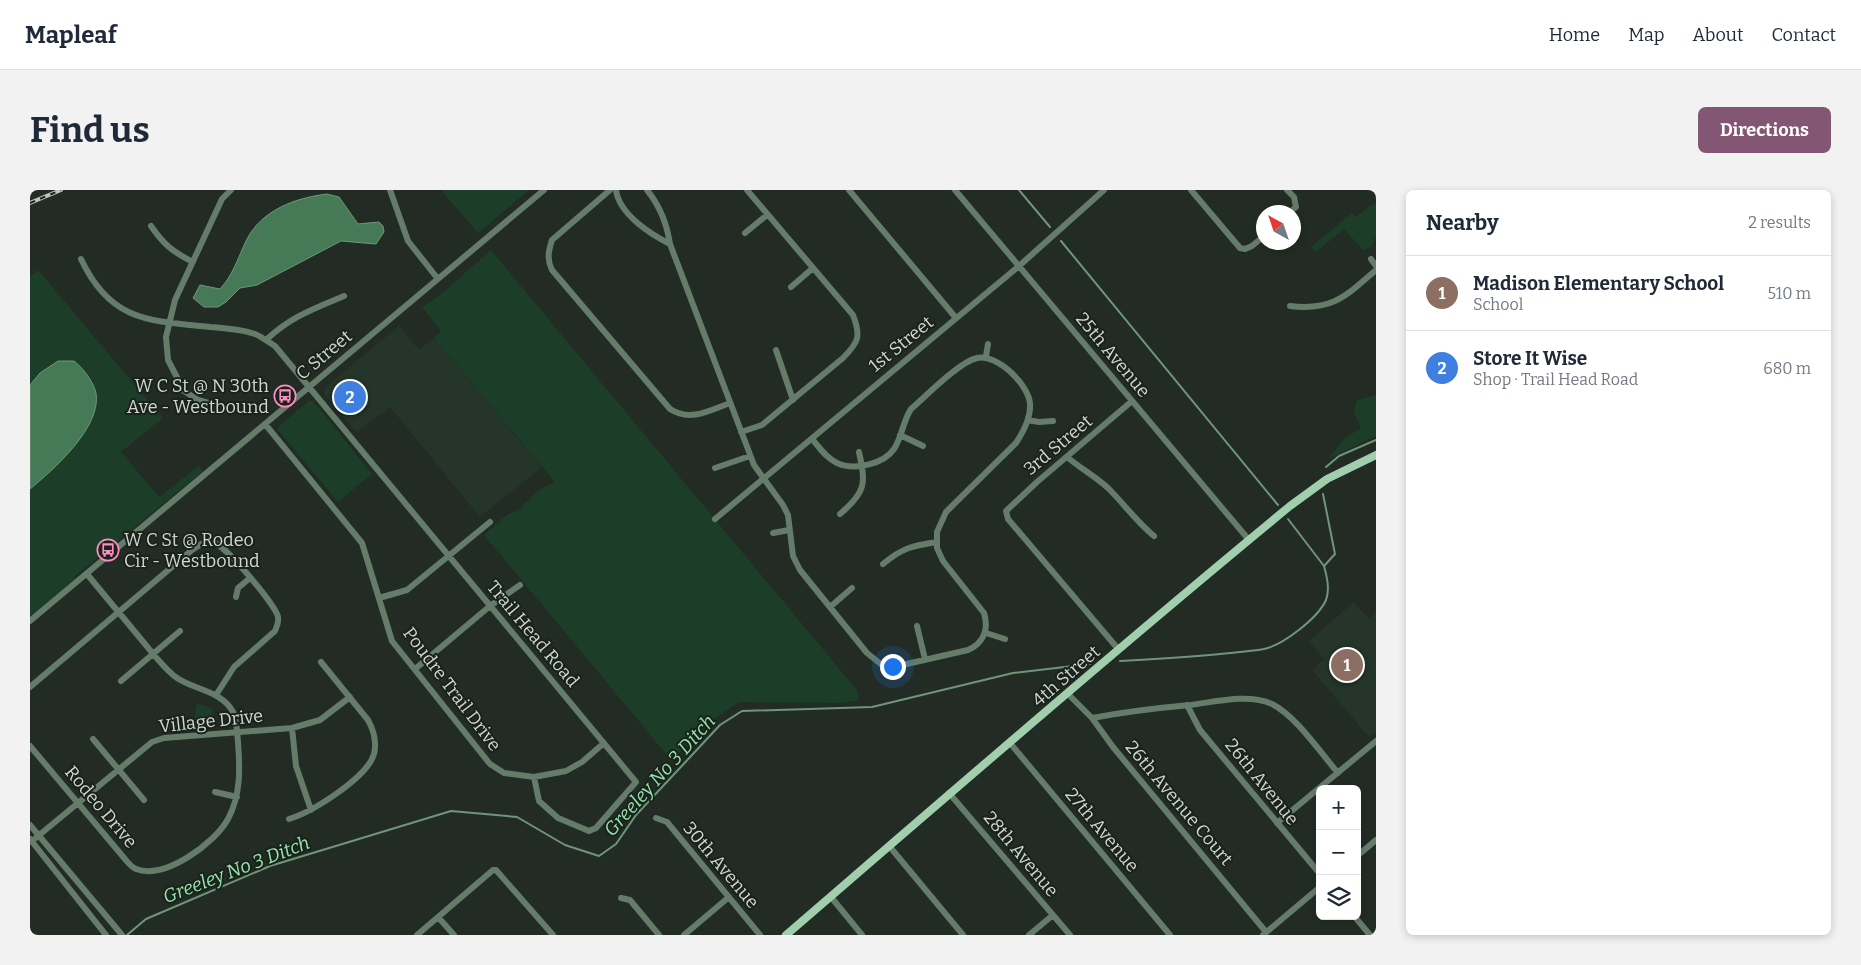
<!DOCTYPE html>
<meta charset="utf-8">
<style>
:root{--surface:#fff;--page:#f2f2f3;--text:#1f2937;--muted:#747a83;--line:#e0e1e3;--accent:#835674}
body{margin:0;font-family:Bitter,serif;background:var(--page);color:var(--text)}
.controls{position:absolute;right:15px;bottom:15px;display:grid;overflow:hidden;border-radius:8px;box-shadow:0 2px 8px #0003}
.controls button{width:45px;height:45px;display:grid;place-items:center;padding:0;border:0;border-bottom:1px solid var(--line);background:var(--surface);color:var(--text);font:25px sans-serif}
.compass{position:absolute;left:1226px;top:15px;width:45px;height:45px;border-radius:50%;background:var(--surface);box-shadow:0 2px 8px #0003;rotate:320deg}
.you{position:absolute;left:862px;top:476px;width:18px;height:18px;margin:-12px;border:4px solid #fff;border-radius:50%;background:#1a73e8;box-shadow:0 0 0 8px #1a73e833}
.badge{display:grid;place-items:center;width:32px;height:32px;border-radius:50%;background:var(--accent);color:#fff;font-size:16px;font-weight:700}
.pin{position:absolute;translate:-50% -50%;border:2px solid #fff;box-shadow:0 1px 5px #0006}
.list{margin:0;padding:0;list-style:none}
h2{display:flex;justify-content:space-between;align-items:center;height:65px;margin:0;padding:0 20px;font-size:21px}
h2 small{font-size:16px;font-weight:400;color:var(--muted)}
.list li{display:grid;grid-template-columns:32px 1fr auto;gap:15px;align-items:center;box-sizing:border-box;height:75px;padding:0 20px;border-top:1px solid var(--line)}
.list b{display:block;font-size:19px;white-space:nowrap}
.list p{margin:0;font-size:16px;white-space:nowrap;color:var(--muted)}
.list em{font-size:16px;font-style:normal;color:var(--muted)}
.icon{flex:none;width:28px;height:28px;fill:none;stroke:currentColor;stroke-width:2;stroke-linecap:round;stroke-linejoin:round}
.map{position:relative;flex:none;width:1346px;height:745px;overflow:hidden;border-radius:8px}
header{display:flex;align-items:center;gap:30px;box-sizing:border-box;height:70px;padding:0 25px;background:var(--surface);border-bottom:1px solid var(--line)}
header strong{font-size:24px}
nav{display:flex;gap:28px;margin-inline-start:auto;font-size:18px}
.intro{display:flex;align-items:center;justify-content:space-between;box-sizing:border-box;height:120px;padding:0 30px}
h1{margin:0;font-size:35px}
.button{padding:12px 22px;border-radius:8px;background:var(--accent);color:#fff;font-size:18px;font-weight:700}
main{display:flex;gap:30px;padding:0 30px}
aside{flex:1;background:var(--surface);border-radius:8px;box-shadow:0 2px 8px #0003}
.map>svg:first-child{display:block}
</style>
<header>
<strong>Mapleaf</strong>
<nav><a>Home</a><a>Map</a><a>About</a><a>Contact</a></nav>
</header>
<div class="intro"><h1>Find us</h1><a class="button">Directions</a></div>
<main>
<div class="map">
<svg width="1346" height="745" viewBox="0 0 1346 745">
<rect width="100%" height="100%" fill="#222c24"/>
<!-- built -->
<path fill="#253529" d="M369,136L389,160L404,148L512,277L450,327L360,217L327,242L294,204L295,197Z
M1324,412L1339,429L1346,422V543L1339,547L1282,480L1294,469L1279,451Z"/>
<!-- green -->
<path fill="#1c3d27" d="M411,0H499L448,43Z
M1344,13L1346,15V47L1341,57L1333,60L1314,39L1286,62L1281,57L1322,23L1326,27Z
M461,60L827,500L829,510L809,513L709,512L671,538L642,571L454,345L478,324L487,321L510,299L525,292L404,148L411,141L392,117L409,106Z
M8,80L133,228L91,262L129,307L169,276L173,281L44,387L45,389L0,427V299C14,287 25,274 37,260C44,252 52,245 58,236C72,213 64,188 44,171L10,183L0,195V87Z
M1346,205V246L1298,269L1315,248L1331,238L1324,223L1327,210Z
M279,211H283L342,284L308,312L248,240L249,236Z
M167,514L183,518L180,533L164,530Z"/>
<!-- water -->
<path fill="#467a56" stroke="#6f967b" d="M297,4L309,7L328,34L349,32L353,36L354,42L346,54L311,51L227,95L210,98L196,112L188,117H174L163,108L170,95L190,99C203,85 208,68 216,51C231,20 265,8 297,4Z
M28,171H44C53,178 63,191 66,203C72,237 23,280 0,299V195L10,183Z"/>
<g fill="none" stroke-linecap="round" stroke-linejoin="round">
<!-- stream -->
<path stroke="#6f967b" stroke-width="2" d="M989,0L1020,37
M1031,51L1248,315
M1296,277L1309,266L1346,250
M1258,329L1294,376
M1090,471C1127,469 1164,467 1200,463C1211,462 1223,461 1234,459C1253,455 1288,428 1296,410C1300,399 1297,387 1294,376L1305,364L1293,304
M97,745L116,729L240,676L421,621L487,627L535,655L569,666L586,654L606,625L690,535L712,521L842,517L983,483L1060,474"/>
<!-- minor -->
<path stroke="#667c6b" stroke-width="6" d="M360,0L378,51L408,89
M580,0L522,50C518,62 517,70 522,80L640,219C660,232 679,221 700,213
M586,0C589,24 620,44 640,54
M617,0C630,16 637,34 640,54L724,275L753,315L758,325L763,366L770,380L837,463L852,475L868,476L938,460C954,453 959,439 954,423L913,371L907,358V342L916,322L986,253C994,241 1001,228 1000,214C999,195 967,163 947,168C929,172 896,206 881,219C873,231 872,247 864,259C854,274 824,281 807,273C796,268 789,257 782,249
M819,0L926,128
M925,0L1219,350
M1161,0L1210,58L1215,59L1222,56L1234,46
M1257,0L1264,7L1266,17L1260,22
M121,36C134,55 143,62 163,72
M715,43L737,25
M51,69C80,131 118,131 180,137C195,138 210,139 225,144C232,147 238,152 245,156L606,592L566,638L559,641L528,628L509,611L504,587
M1341,69L1346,76
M761,97L783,78
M1260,116C1303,121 1316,106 1346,80
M236,150C260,127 283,119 314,106
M746,160L763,210
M956,166L958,154
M182,214L168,210L154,201L138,170L136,147L145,110L192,9L201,0
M998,230L1009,232L1023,231
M235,234L332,353L362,451L460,574L474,583L504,587L536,581L552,572L574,553
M711,242L732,235L813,168C829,152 831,146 823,125L717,0
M870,245L893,256
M1037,267C1050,278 1066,287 1078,298C1094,314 1107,332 1124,346
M685,278L720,266
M810,324C836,302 836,294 829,262
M685,329L989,76L1074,0
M743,343L759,340
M853,374C872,358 882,356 906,352
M206,407L208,398L220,388
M349,408L377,400L460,332
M800,417L822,398
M0,431L514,0
M887,436L895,469
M956,443L975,449
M1089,460L978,329L976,321L1007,292L1102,211
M385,479L460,416L490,395
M91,491L150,441
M0,497L162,360C169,355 175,351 183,352C194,354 246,415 248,427C249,433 247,436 245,441L204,477L186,505
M1038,504L1062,528L1083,557L1236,742
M1157,515L1170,540L1290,684
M1062,528C1094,522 1127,518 1160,515C1185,512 1218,503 1242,514C1266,526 1290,562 1308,583
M262,538L266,576L281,620
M63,549L114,610
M980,553L1140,745
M0,556L95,669C98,673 102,677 106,679C135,690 185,653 198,629C211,605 210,578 208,552C207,542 207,531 203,522C191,499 160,500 143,485C130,474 120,460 110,448C92,426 74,405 57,384
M185,602L207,607
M919,603L1040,745
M626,628L637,632L730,745
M259,629C282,622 337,588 344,564C347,552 344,541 338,530L291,472
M1247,633L1346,551
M0,635L92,745
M0,649L76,745
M2,651L122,552L134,548L262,538L290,530L320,507
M860,657L933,745
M1327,666L1346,650
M801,707L832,745
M591,708L600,710L629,745
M1324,726L1340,745
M408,727L424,745
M387,745L463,680H466L523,745
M654,745L699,707
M999,745L1023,725
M1233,745L1290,697"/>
<!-- major -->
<path stroke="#a1cfad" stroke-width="8" d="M756,745C923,601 1090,456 1260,316L1297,289L1346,265"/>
<!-- rail casing -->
<g stroke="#bbc1bc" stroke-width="4">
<path id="rail" d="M0,13L31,0"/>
</g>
<!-- rail -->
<use href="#rail" stroke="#19221b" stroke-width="2" stroke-dasharray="5.5" stroke-linecap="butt"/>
</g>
<!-- icons -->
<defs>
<g id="bus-ring" transform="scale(1.125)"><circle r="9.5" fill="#19221b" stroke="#fd8ebf" stroke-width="1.5"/><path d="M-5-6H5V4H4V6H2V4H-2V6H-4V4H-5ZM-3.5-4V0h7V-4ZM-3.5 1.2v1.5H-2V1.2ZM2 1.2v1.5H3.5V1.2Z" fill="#fd8ebf"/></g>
</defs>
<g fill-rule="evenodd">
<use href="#bus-ring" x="255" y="206"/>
<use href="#bus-ring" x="78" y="360"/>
</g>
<g text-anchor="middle" stroke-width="4" stroke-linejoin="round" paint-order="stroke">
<!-- street labels -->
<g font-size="18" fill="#d0d6d1" stroke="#19221b">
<text transform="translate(871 154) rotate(-39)" y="6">1st Street</text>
<text transform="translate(294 165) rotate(-40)" y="6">C Street</text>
<text transform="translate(1083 165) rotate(50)" y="6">25th Avenue</text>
<text transform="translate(1028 255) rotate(-40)" y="6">3rd Street</text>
<text transform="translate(503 444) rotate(50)" y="6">Trail Head Road</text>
<text transform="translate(1036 486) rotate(-41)" y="6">4th Street</text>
<text transform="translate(422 499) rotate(53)" y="6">Poudre Trail Drive</text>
<text transform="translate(181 531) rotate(-6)" y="6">Village Drive</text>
<text transform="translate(1232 592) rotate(51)" y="6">26th Avenue</text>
<text transform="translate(1149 613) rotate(50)" y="6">26th Avenue Court</text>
<text transform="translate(71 617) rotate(50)" y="6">Rodeo Drive</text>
<text transform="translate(1072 640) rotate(50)" y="6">27th Avenue</text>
<text transform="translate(991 664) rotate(50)" y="6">28th Avenue</text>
<text transform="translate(691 675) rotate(50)" y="6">30th Avenue</text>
</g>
<!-- poi labels -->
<g font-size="18" fill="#d0d6d1" stroke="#19221b" text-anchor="end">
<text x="239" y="202">W C St @ N 30th<tspan x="239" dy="21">Ave - Westbound</tspan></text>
<text x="94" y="356" text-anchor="start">W C St @ Rodeo<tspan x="94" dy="21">Cir - Westbound</tspan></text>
</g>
<!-- water labels -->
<g font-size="19" font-style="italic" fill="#96e4ac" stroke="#19221b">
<text transform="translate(629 585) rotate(-48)" y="7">Greeley No 3 Ditch</text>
<text transform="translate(206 679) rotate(-21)" y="7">Greeley No 3 Ditch</text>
</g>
</g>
</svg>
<div class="controls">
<button>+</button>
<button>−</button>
<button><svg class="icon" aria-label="layers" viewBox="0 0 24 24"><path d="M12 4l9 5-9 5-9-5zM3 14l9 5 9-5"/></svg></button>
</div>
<svg class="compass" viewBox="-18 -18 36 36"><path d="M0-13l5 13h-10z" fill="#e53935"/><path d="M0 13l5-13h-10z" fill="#747a83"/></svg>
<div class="you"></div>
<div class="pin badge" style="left:1317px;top:475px;background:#8d6e63">1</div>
<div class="pin badge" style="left:320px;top:207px;background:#3f7fe0">2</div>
</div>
<aside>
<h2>Nearby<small>2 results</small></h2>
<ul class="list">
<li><span class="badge" style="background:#8d6e63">1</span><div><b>Madison Elementary School</b><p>School</p></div><em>510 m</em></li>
<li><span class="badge" style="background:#3f7fe0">2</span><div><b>Store It Wise</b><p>Shop · Trail Head Road</p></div><em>680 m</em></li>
</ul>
</aside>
</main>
